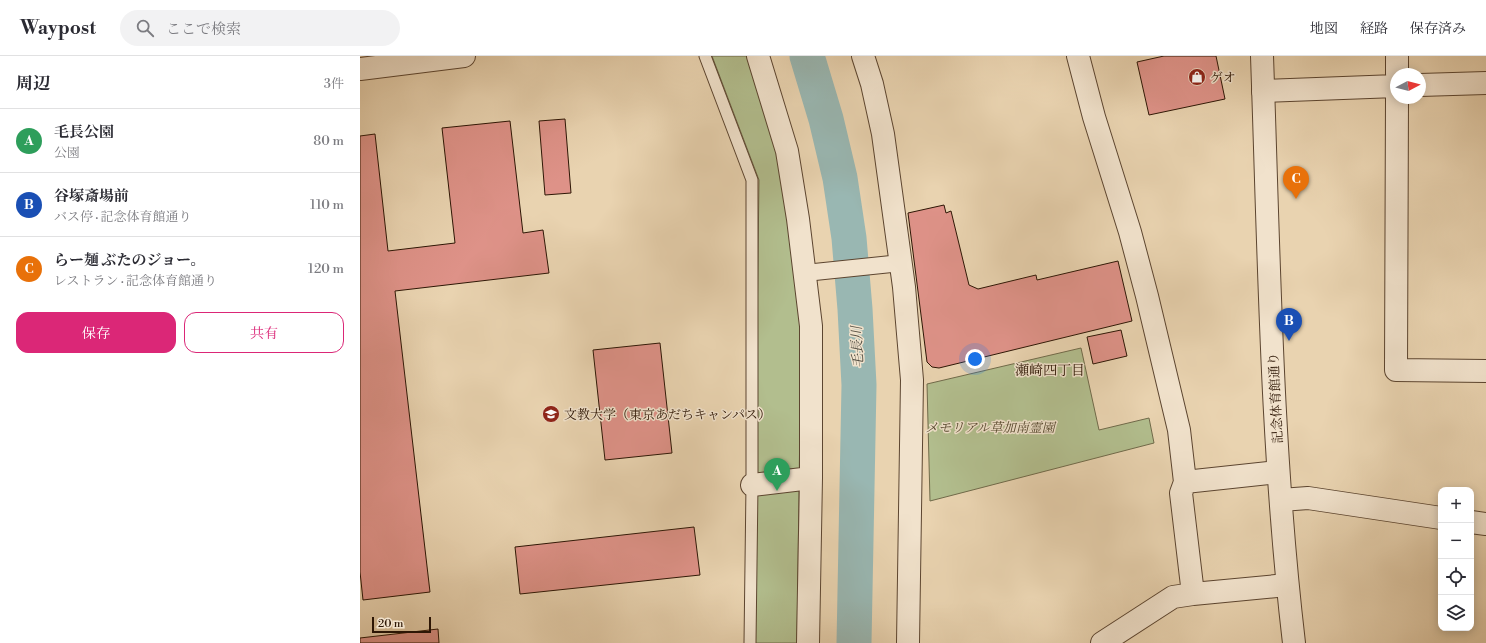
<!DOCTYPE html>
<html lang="ja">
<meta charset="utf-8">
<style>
:root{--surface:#fff;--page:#f2f2f3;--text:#2b2b33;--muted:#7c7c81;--line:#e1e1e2;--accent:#db2777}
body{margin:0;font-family:"Libre Bodoni","Noto Serif JP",serif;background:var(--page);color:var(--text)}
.controls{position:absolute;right:12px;bottom:12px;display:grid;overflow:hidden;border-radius:8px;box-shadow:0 2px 10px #0003}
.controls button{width:36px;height:36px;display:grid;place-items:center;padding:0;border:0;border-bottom:1px solid var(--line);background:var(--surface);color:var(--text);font:20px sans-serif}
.compass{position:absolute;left:1030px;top:12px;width:36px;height:36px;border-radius:50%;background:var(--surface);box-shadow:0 2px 10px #0003;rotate:83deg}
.scale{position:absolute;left:12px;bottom:10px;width:59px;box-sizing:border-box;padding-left:4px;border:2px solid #2d1605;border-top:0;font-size:11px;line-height:14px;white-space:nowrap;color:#2d1605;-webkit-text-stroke:3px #f1e2cc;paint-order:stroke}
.you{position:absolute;left:615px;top:303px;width:14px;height:14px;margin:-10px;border:3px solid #fff;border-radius:50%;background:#1a73e8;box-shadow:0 0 0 6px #1a73e833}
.badge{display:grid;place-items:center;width:26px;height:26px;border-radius:50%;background:var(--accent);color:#fff;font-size:13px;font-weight:700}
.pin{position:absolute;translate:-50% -33px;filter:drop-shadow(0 1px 2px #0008)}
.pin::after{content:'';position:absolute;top:21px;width:14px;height:12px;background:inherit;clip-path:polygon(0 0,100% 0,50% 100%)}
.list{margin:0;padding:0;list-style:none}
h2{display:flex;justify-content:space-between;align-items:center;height:52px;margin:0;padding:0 16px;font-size:17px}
h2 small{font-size:13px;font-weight:400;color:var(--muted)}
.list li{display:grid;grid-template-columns:26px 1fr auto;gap:12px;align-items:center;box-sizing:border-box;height:64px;padding:0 16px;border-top:1px solid var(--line)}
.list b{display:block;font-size:15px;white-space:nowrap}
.list p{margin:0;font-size:13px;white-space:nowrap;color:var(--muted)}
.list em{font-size:13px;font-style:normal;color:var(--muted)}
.actions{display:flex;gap:8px;padding:12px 16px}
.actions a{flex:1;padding:9px 0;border:1px solid var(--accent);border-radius:12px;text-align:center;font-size:14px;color:var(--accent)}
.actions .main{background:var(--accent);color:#fff}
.icon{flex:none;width:22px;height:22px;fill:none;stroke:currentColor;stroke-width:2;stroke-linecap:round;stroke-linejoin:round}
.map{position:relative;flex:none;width:1126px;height:587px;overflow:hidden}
header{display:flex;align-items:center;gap:24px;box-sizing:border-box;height:56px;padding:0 20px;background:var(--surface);border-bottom:1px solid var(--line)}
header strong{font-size:19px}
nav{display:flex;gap:22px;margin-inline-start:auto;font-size:14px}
.search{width:280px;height:36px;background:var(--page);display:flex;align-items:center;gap:10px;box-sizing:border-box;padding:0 14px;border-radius:22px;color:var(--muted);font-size:15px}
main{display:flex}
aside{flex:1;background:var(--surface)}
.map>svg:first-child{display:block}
</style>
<header>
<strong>Waypost</strong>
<div class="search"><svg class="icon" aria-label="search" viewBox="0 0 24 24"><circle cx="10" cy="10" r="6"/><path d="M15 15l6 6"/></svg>ここで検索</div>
<nav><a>地図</a><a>経路</a><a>保存済み</a></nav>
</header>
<main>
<aside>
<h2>周辺<small>3件</small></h2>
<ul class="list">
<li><span class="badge" style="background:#2e9e5b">A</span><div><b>毛長公園</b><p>公園</p></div><em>80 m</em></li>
<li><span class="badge" style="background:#1a4fb4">B</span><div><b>谷塚斎場前</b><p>バス停 · 記念体育館通り</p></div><em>110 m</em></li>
<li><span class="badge" style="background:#e8710a">C</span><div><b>らー麺 ぶたのジョー。</b><p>レストラン · 記念体育館通り</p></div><em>120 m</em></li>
</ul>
<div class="actions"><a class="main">保存</a><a>共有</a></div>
</aside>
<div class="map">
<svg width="1126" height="587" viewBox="0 0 1126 587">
<rect width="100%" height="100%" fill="#e9d3b0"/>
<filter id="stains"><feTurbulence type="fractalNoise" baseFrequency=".005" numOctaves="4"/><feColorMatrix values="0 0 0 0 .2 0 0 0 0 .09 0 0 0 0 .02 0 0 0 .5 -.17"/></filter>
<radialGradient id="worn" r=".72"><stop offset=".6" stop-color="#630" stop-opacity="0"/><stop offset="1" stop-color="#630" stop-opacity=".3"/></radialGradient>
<!-- green -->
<path fill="#b2be8e" stroke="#706a4a" d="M352,0H387L418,101L432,177L441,284L437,587H393L399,124Z
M721,292L739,374L789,362L794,387L570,445L567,328Z"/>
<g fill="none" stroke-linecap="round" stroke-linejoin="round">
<!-- river -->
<path stroke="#99b7b2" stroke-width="35" d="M447,0L466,63L480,122L489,182L495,253L499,329L494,587"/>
</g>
<!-- building -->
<path fill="#de9288" stroke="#2d1605" d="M804,0H856L865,43L789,59L777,6Z
M205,63L211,137L185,139L179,65Z
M150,65L163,177L183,174L189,217L35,235L70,536L3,544L0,516V80L15,78L28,195L95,187L82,72Z
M584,149L586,157L591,155L609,229L618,233L676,219L677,224L758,205L772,265L579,312L572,311L567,306L548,157Z
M761,274L767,300L733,308L727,281Z
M300,287L312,397L245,404L233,294Z
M334,471L340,519L160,538L155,491Z
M78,573L79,587H0V582Z"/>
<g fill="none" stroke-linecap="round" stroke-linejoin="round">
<!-- service casing -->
<g stroke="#5c4530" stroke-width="13">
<path id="service" d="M345,0L392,124V429L390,587"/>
</g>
<!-- pedestrian casing -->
<g stroke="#5c4530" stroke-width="18">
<path id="pedestrian" d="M445,217L541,207"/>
</g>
<!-- minor casing -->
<g stroke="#5c4530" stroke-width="24">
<path id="minor" d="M398,0L427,95L438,163L451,270V422L448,587
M503,0L512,28L523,78L544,231L552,324L548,587
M718,0L734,61L770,176L787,240L819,374L825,426
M1037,18V0
M1060,29L1126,27
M903,35L1036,30
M1037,42L1036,314L1126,315
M918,416L825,426L821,437L833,538L927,529
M392,429L451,422
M742,587L813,541L833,538"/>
</g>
<!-- tertiary casing -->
<g stroke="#5c4530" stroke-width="24">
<path id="tertiary" d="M902,0C909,196 911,392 934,587
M0,13L104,0
M921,444L948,442L1081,462
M1111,466L1126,468"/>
</g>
<!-- service -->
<use href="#service" stroke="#f1e2cc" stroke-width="11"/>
<!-- pedestrian -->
<use href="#pedestrian" stroke="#f1e2cc" stroke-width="16"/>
<!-- minor -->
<use href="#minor" stroke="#f1e2cc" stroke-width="22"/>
<!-- tertiary -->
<use href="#tertiary" stroke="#f1e2cc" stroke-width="22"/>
</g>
<!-- icons -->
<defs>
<g id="shop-disc" transform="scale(0.9)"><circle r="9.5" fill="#8f2418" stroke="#f1e2cc"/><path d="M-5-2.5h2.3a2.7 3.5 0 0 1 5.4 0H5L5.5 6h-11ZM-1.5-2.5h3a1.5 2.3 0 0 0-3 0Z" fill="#fff"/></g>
<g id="university-disc" transform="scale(0.9)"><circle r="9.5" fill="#8f2418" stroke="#f1e2cc"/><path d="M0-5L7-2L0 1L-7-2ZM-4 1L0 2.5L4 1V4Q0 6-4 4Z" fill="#fff"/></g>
</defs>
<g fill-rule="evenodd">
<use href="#shop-disc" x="837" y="21"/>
<use href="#university-disc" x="191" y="358"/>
</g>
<g text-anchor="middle" stroke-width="3" stroke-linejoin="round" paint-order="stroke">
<!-- poi labels -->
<g font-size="13" fill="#2d1605" stroke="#f1e2cc" text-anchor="start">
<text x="850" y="26">ゲオ</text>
<text x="204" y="363">文教大学（東京あだちキャンパス）</text>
</g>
<!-- street labels -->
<g font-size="13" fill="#2d1605" stroke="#f1e2cc">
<text transform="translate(915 342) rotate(-93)" y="5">記念体育館通り</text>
</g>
<!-- park labels -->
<g font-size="13" font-style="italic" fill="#55482e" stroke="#f1e2cc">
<text x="630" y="376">メモリアル草加南霊園</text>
</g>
<!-- water labels -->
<g font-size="14" font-style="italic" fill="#534e42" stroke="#f1e2cc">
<text transform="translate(497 291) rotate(-93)" y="5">毛長川</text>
</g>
<!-- neighbourhood labels -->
<g font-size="14" fill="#2d1605" stroke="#f1e2cc">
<text x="690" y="319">瀬崎四丁目</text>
</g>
</g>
<rect width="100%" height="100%" filter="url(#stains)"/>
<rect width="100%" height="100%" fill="url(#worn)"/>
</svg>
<div class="controls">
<button>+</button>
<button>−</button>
<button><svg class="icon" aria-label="locate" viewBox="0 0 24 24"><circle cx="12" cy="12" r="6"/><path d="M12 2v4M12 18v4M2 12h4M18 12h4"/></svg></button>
<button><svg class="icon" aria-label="layers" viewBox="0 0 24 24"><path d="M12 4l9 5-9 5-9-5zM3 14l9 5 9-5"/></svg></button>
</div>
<svg class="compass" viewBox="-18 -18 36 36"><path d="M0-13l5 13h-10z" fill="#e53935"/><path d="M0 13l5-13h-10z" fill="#7c7c81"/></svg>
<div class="scale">20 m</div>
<div class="you"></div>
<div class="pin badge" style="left:417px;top:435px;background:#2e9e5b">A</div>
<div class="pin badge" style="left:929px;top:285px;background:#1a4fb4">B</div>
<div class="pin badge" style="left:936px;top:143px;background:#e8710a">C</div>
</div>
</main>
